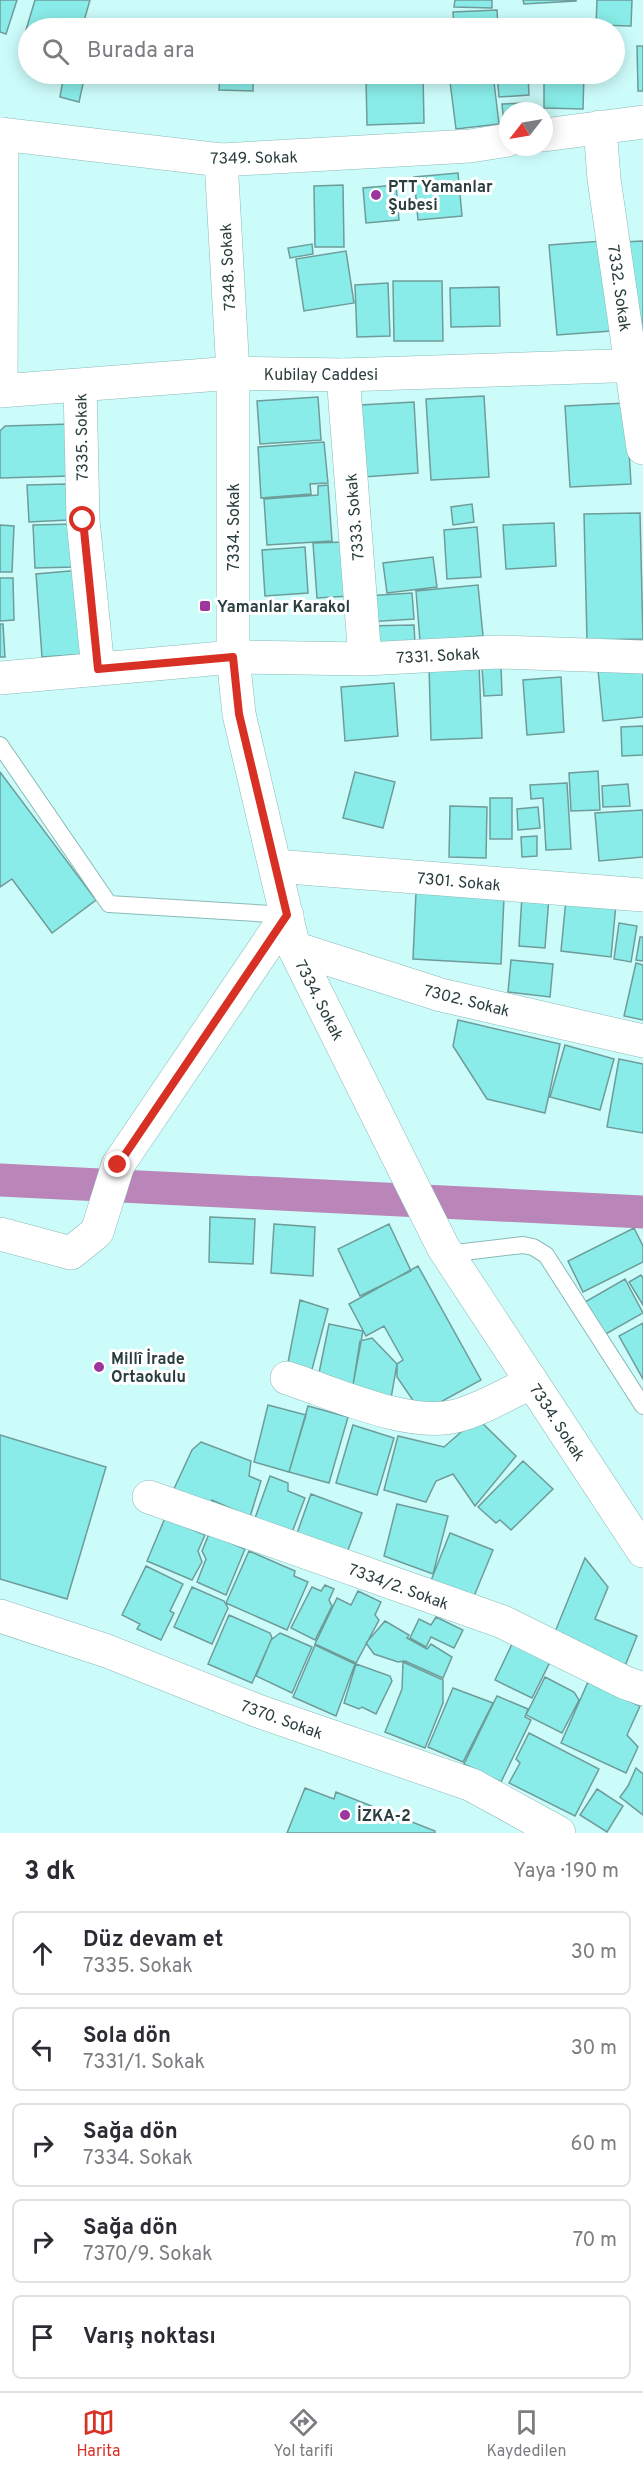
<!DOCTYPE html>
<html lang="tr">
<meta charset="utf-8">
<style>
:root{--surface:#fff;--page:#f7f7f7;--text:#2b2b33;--muted:#7c7c81;--line:#e1e1e2;--accent:#d93025}
body{margin:0;font-family:Overpass,sans-serif;background:var(--page);color:var(--text)}
.compass{position:absolute;left:499px;top:102px;width:54px;height:54px;border-radius:50%;background:var(--surface);box-shadow:0 3px 15px #0003;rotate:239deg}
.stop{position:absolute;width:18px;height:18px;margin:-14px;border:4px solid #d93025;border-radius:50%;background:#fff}
.stop.end{background:#d93025;border-color:#fff;box-shadow:0 2px 6px #0008}
.list{margin:0;padding:0;list-style:none}
h2{display:flex;justify-content:space-between;align-items:center;height:78px;margin:0;padding:0 24px;font-size:26px}
h2 small{font-size:20px;font-weight:400;color:var(--muted)}
.list li{display:grid;grid-template-columns:39px 1fr auto;gap:18px;align-items:center;box-sizing:border-box;height:84px;margin:0 12px 12px;padding:0 12px;border:2px solid var(--line);border-radius:9px}
.list b{display:block;font-size:22px;white-space:nowrap}
.list p{margin:0;font-size:20px;white-space:nowrap;color:var(--muted)}
.list em{font-size:20px;font-style:normal;color:var(--muted)}
.icon{flex:none;width:33px;height:33px;fill:none;stroke:currentColor;stroke-width:2;stroke-linecap:round;stroke-linejoin:round}
.map{position:relative;flex:none;width:643px;height:1833px;overflow:hidden}
.search{position:absolute;background:var(--surface);box-shadow:0 3px 15px #0003;left:18px;right:18px;top:18px;height:66px;display:flex;align-items:center;gap:15px;box-sizing:border-box;padding:0 21px;border-radius:33px;color:var(--muted);font-size:22px}
.sheet{height:558px;background:var(--surface)}
nav{display:flex;justify-content:space-around;align-items:center;box-sizing:border-box;height:84px;border-top:2px solid var(--line);background:var(--surface);font-size:16px;color:var(--muted)}
nav a{display:grid;justify-items:center;gap:3px}
nav .on{color:var(--accent)}
.map>svg:first-child{display:block}
</style>
<div class="map">
<svg width="643" height="1833" viewBox="0 0 643 1833">
<rect width="100%" height="100%" fill="#ccfcfa"/>
<g fill="none" stroke-linecap="round" stroke-linejoin="round">
<!-- canal -->
<path stroke="#ba86b9" stroke-width="33" d="M0,1180L643,1212"/>
</g>
<!-- building -->
<path fill="#89ece8" stroke="#6e9c9a" stroke-width="1.5" d="M0,0H17L6,34L0,32Z
M35,0H90L82,28H28V30H26Z
M455,0H492V8L454,7Z
M523,0H576V1L524,4Z
M597,0H632L631,26L596,25Z
M497,10L498,28H454L453,12Z
M637,46H643V91H638Z
M64,74L85,75L79,102L60,97Z
M220,74H253V91L219,90Z
M449,74H493L499,124L456,129Z
M497,74H528L529,95L499,97Z
M544,74H584L583,109L544,108Z
M423,75L424,123L367,125L366,77Z
M525,103V111H508V123L504,124L502,104Z
M458,173L462,216L418,220L414,177Z
M343,185L344,247H315L314,186Z
M396,185L399,220L366,223L363,188Z
M603,241L611,331L557,335L549,245Z
M643,241V343L623,242Z
M312,244L313,254L290,258L288,248Z
M346,251L354,303L304,311L296,259Z
M393,281H442L443,341H394Z
M388,283L390,336L357,337L355,285Z
M499,287L500,326L451,327L450,288Z
M484,396L489,477L431,480L426,399Z
M318,397L321,440L260,444L257,401Z
M414,402L418,473L364,477L360,405Z
M626,403L631,484L570,487L565,406Z
M70,424L71,476L0,478V431L5,426Z
M324,442L328,483L310,484L311,494L261,498L258,447Z
M67,484L68,520L29,522L27,485Z
M328,485L332,541L267,545L264,499L318,495V486Z
M472,504L474,522L453,525L451,507Z
M640,513L643,639L587,640L584,514Z
M554,523L556,566L506,569L503,525Z
M74,524L75,567L35,568L33,525Z
M0,525L14,526L12,572H0Z
M477,527L481,577L447,579L444,530Z
M346,542L350,596L317,598L313,543Z
M305,547L308,593L265,596L262,550Z
M433,557L437,587L387,593L383,563Z
M81,570L88,654L42,657L36,574Z
M0,578H13L14,620L0,621Z
M478,585L483,636L420,641L416,591Z
M412,593L414,619L366,622L365,596Z
M0,624H3L5,657H0Z
M414,625L415,644L367,646L366,626Z
M479,664L482,738L431,740L429,665Z
M501,666L502,695L484,696L482,667Z
M643,666V717L603,721L598,670Z
M561,677L564,732L527,735L523,680Z
M394,683L398,736L345,741L341,687Z
M643,726V755L622,756L621,727Z
M598,771L600,810L571,811L569,773Z
M0,772L96,900L52,933L12,879L0,887Z
M355,772L395,782L383,828L343,818Z
M567,783L571,849L546,850L543,798L531,799L530,785Z
M628,784L630,806L603,807L602,786Z
M490,798H512V839H490Z
M450,806L487,807L486,858L449,857Z
M538,807L540,828L518,830L517,809Z
M643,810V857L599,861L595,813Z
M537,836V856L522,857L521,837Z
M416,892L504,897L501,964L413,959Z
M522,895L549,897L545,948L519,946Z
M566,899L616,904L611,957L561,951Z
M619,923L637,926L631,962L614,959Z
M640,937H643V961L636,960Z
M511,960L553,964L550,997L508,992Z
M636,963L643,965V1020L624,1016Z
M458,1020L560,1044L545,1113L487,1099L453,1046Z
M565,1045L614,1059L600,1110L550,1097Z
M619,1059L643,1064V1133L607,1127Z
M210,1217L255,1219L253,1264L209,1262Z
M274,1224L315,1227L313,1276L271,1273Z
M389,1224L411,1271L360,1296L338,1249Z
M634,1228L643,1246V1262L583,1292L568,1261Z
M418,1266L481,1380L424,1411L423,1415L397,1377V1364L403,1360L384,1326L366,1336L349,1304Z
M641,1275L643,1278V1305L629,1282Z
M625,1279L643,1313L604,1335L585,1302Z
M300,1300L328,1309L310,1377L286,1373Z
M643,1323V1379L619,1336Z
M329,1324L363,1331L353,1385L318,1378Z
M372,1338L397,1364L390,1404L353,1385L360,1341Z
M268,1405L306,1415L289,1472L254,1462Z
M308,1406L348,1417L329,1483L289,1472Z
M477,1418L516,1456L475,1506L453,1474L436,1481L426,1502L384,1490L398,1436L444,1447Z
M353,1425L394,1438L377,1495L336,1483Z
M0,1435L106,1467L67,1599L0,1579Z
M201,1442L251,1461L249,1476L261,1481L250,1517L212,1500L208,1509L172,1493L192,1450Z
M523,1461L553,1489L511,1530L500,1520L496,1523L478,1507Z
M270,1476L288,1483V1491L305,1498L291,1535L254,1521Z
M311,1494L362,1513L345,1558L295,1539Z
M397,1504L448,1516L433,1574L384,1556Z
M165,1518L205,1535L198,1551L202,1562L192,1580L147,1561Z
M450,1533L493,1550L470,1606L428,1588Z
M209,1534L245,1549L226,1595L197,1582L206,1559L202,1551Z
M249,1551L295,1571L294,1576L308,1582L287,1630L226,1603Z
M585,1558L608,1587L595,1619L637,1636L625,1666L553,1637Z
M146,1566L183,1584L170,1611L174,1613L161,1640L137,1629L140,1624L122,1615Z
M325,1585L334,1589L329,1600L332,1606L315,1640L291,1628L312,1587L321,1591Z
M192,1587L224,1601L228,1608L212,1644L174,1627Z
M358,1591L381,1602L375,1615L379,1620L356,1663L315,1644L337,1598L351,1605Z
M229,1615L270,1633L272,1638L252,1683L208,1664Z
M436,1617L463,1630L454,1648L431,1637L426,1647L410,1638L419,1619L431,1625Z
M385,1621L409,1635L407,1638L427,1649L431,1644L452,1657L443,1678L405,1661L398,1662L374,1654L366,1643Z
M280,1633L312,1647L292,1693L256,1676L271,1640Z
M512,1644L550,1662L532,1698L495,1680Z
M315,1645L355,1664L336,1716L293,1697Z
M403,1662L443,1680V1703L425,1748L385,1732L402,1689Z
M356,1664L390,1676L392,1681L376,1714L362,1707L359,1709L344,1703Z
M545,1677L574,1692L579,1700L562,1733L526,1715Z
M588,1682L640,1706L627,1735L638,1747L626,1773L561,1743Z
M453,1688L493,1703L463,1762L428,1747Z
M497,1696L528,1709L525,1717L531,1720L501,1782L464,1764Z
M529,1733L599,1769L575,1816L509,1783L520,1763L516,1759Z
M636,1768L643,1774V1815L620,1797L628,1786Z
M305,1788L334,1799L336,1792L435,1831V1833H287Z
M597,1789L623,1806L607,1832L580,1815Z"/>
<g fill="none" stroke-linecap="round" stroke-linejoin="round">
<!-- lane casing -->
<g stroke="#8bb9b7" stroke-width="18">
<path id="lane" d="M0,745L109,904L287,915
M447,1254L523,1245L533,1247L546,1255L643,1406"/>
</g>
<!-- street casing -->
<g stroke="#8bb9b7" stroke-width="34">
<path id="street" d="M600,127L604,179L643,448
M544,135L643,122
M221,160L470,146L508,140
M343,375L365,659
M80,385L83,520L98,669
M0,391L233,373
M1,391L2,134
M0,678L233,657L365,659L498,652L643,657
M294,948L441,995L643,1041
M0,1234L71,1253L97,1232L118,1165L287,915
M287,1378C334,1393 408,1428 456,1416C480,1410 509,1393 532,1382
M149,1497L503,1622L626,1683L643,1689"/>
</g>
<!-- secondary casing -->
<g stroke="#8bb9b7" stroke-width="34">
<path id="secondary" d="M0,134L221,160L233,373V657L239,714L294,948L443,1247L643,1551
M233,373L343,375L643,365
M275,866L643,895
M0,1616L107,1651L258,1711L472,1785L559,1833"/>
</g>
<!-- lane -->
<use href="#lane" stroke="#fff" stroke-width="16"/>
<!-- street -->
<use href="#street" stroke="#fff" stroke-width="33"/>
<!-- secondary -->
<use href="#secondary" stroke="#fff" stroke-width="33"/>
</g>
<g fill="none" stroke-linecap="round" stroke-linejoin="round">
<!-- route -->
<path stroke="#d93025" stroke-width="8" d="M83,520L98,669L233,657L239,714L287,915L118,1165"/>
</g>
<!-- markers -->
<g fill="#9c389d" stroke="#fff" stroke-width="2">
<circle cx="376" cy="195" r="6"/>
<rect x="199" y="600" width="12" height="12" rx="3"/>
<circle cx="99" cy="1367" r="6"/>
<circle cx="345" cy="1815" r="6"/>
</g>
<g text-anchor="middle" stroke-width="6" stroke-linejoin="round" paint-order="stroke">
<!-- street labels -->
<g font-size="16" fill="#2b3e3e" stroke="#fff">
<text transform="translate(254 157) rotate(-1)" y="6">7349. Sokak</text>
<text transform="translate(227 267) rotate(-93)" y="6">7348. Sokak</text>
<text transform="translate(620 288) rotate(82)" y="6">7332. Sokak</text>
<text x="321" y="380">Kubilay Caddesi</text>
<text transform="translate(81 437) rotate(-91)" y="6">7335. Sokak</text>
<text transform="translate(354 517) rotate(-95)" y="6">7333. Sokak</text>
<text transform="translate(233 527) rotate(-90)" y="6">7334. Sokak</text>
<text transform="translate(438 655) rotate(-3)" y="6">7331. Sokak</text>
<text transform="translate(459 881) rotate(5)" y="6">7301. Sokak</text>
<text transform="translate(320 1000) rotate(63)" y="6">7334. Sokak</text>
<text transform="translate(467 1000) rotate(14)" y="6">7302. Sokak</text>
<text transform="translate(558 1422) rotate(57)" y="6">7334. Sokak</text>
<text transform="translate(399 1586) rotate(20)" y="6">7334/2. Sokak</text>
<text transform="translate(282 1719) rotate(20)" y="6">7370. Sokak</text>
</g>
<!-- poi labels -->
<g font-size="16" font-weight="bold" fill="#2b3e3e" stroke="#fff" text-anchor="start">
<text x="388" y="192">PTT Yamanlar<tspan x="388" dy="18">Şubesi</tspan></text>
<text x="217" y="612">Yamanlar Karakol</text>
<text x="111" y="1364">Millî İrade<tspan x="111" dy="18">Ortaokulu</tspan></text>
<text x="357" y="1821">İZKA-2</text>
</g>
</g>
</svg>
<svg class="compass" viewBox="-18 -18 36 36"><path d="M0-13l5 13h-10z" fill="#e53935"/><path d="M0 13l5-13h-10z" fill="#7c7c81"/></svg>
<div class="stop" style="left:83px;top:520px"></div>
<div class="stop end" style="left:118px;top:1165px"></div>
<div class="search"><svg class="icon" aria-label="search" viewBox="0 0 24 24"><circle cx="10" cy="10" r="6"/><path d="M15 15l6 6"/></svg>Burada ara</div>
</div>
<section class="sheet">
<h2>3 dk<small>Yaya · 190 m</small></h2>
<ul class="list">
<li><svg class="icon" aria-label="ahead" viewBox="0 0 24 24"><path d="M12 20V5M6 11l6-6 6 6"/></svg><div><b>Düz devam et</b><p>7335. Sokak</p></div><em>30 m</em></li>
<li><svg class="icon" aria-label="left" viewBox="0 0 24 24"><path d="M17 20v-9H6M10 6l-5 5 5 5"/></svg><div><b>Sola dön</b><p>7331/1. Sokak</p></div><em>30 m</em></li>
<li><svg class="icon" aria-label="right" viewBox="0 0 24 24"><path d="M7 20v-9h11M14 6l5 5-5 5"/></svg><div><b>Sağa dön</b><p>7334. Sokak</p></div><em>60 m</em></li>
<li><svg class="icon" aria-label="right" viewBox="0 0 24 24"><path d="M7 20v-9h11M14 6l5 5-5 5"/></svg><div><b>Sağa dön</b><p>7370/9. Sokak</p></div><em>70 m</em></li>
<li><svg class="icon" aria-label="arrive" viewBox="0 0 24 24"><path d="M6 21V4h12l-3 4 3 4H6"/></svg><div><b>Varış noktası</b></div></li>
</ul>
</section>
<nav>
<a class="on"><svg class="icon" aria-label="map" viewBox="0 0 24 24"><path d="M3 6l6-2 6 2 6-2v14l-6 2-6-2-6 2zM9 4v14M15 6v14"/></svg>Harita</a>
<a><svg class="icon" aria-label="directions" viewBox="0 0 24 24"><path d="M12 3l9 9-9 9-9-9zM9 14v-3h6M13 9l2 2-2 2"/></svg>Yol tarifi</a>
<a><svg class="icon" aria-label="saved" viewBox="0 0 24 24"><path d="M7 4h10v16l-5-4-5 4z"/></svg>Kaydedilen</a>
</nav>
